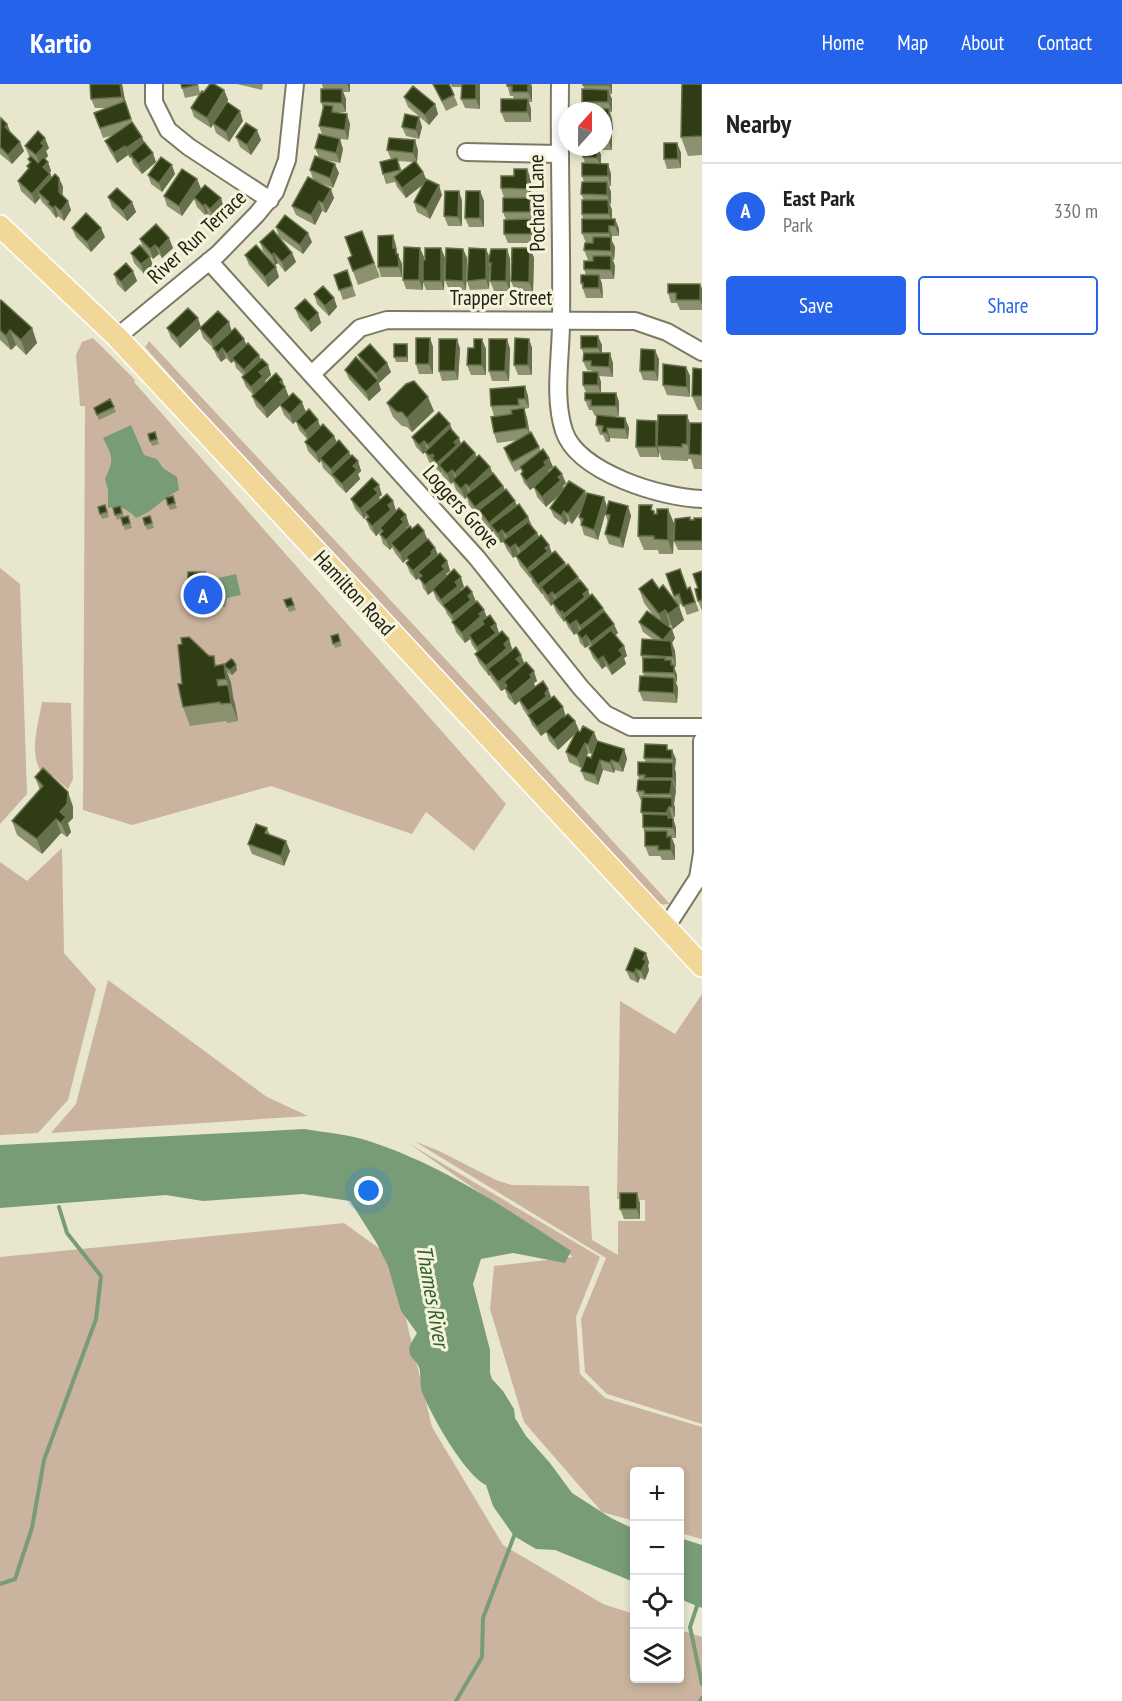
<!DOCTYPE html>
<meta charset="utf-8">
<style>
:root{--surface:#fff;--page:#f6f6f6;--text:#202124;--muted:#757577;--line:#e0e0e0;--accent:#2563eb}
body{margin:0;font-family:"PT Sans Narrow",sans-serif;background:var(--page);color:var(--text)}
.controls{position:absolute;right:18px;bottom:18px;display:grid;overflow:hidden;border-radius:6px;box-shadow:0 3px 9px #0003}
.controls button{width:54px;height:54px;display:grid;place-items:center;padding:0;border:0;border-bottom:2px solid var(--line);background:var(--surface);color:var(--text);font:30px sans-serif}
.compass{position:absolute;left:558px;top:18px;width:54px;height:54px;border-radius:50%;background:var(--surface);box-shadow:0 3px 9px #0003;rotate:21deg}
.you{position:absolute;left:369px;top:1107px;width:21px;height:21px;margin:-15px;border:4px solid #fff;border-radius:50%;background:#1a73e8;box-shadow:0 0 0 9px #1a73e833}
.badge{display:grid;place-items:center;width:39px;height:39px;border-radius:50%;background:var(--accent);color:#fff;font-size:20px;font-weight:700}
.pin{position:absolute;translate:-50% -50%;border:3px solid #fff;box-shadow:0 2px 6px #0006}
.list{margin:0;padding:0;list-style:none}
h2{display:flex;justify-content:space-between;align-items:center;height:78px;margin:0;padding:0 24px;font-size:26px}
h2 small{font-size:20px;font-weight:400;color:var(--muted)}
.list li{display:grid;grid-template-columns:39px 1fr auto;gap:18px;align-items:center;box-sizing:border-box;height:96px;padding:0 24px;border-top:2px solid var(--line)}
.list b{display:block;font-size:22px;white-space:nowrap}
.list p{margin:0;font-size:20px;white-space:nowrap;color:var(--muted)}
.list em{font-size:20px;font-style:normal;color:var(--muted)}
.actions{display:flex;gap:12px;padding:18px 24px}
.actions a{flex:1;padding:14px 0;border:2px solid var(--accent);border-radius:6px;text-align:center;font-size:21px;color:var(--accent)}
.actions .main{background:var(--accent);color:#fff}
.icon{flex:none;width:33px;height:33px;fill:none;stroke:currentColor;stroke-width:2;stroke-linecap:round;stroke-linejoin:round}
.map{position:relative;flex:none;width:702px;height:1617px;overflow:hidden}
header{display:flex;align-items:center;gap:36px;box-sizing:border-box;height:84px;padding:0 30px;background:var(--accent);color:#fff}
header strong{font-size:28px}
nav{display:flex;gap:33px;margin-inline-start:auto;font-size:21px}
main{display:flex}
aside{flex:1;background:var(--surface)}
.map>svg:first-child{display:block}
</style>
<header>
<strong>Kartio</strong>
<nav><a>Home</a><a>Map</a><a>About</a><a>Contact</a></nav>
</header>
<main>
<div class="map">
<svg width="702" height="1617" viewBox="0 0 702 1617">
<rect width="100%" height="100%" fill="#e8e7cd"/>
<!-- green -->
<path fill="#cab49f" d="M93,254L135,296L134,298L506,720L474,767L426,728L412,750L271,702L132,741L83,726L85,322H80L76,271L82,258Z
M149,257L517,652L670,820L655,821L380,529L145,263Z
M0,484L20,500L27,710L0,740Z
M42,618L71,619L73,695L68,705L53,692L43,691C28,670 38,642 42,618Z
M62,764L64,869L96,905L68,1016L38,1049L0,1051V778L27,797Z
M108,896L267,1013L308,1032L51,1049L76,1020Z
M702,910V1340L607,1310L585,1288L581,1235L606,1174L414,1057L437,1066L496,1096L512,1101L589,1102L592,1156L618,1171V1137H645V1116L617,1115L620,917L675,950Z
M408,1059L600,1173L576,1233L580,1290L605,1314L702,1343V1455L680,1449V1388H634V1437L602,1428L524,1338L490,1225L494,1182L573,1173Z
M344,1139L391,1173L432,1343L503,1461L603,1520L634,1530V1594H680V1546L702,1553V1617H0V1173Z"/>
<!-- water -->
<path fill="#799c78" d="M131,341L144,371L157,375L163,384L177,393L179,406C163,414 153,428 136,434C127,425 121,421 108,424V406L105,395C114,376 113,373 103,354Z
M236,490L241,511L227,514L225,523H215L214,495Z
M304,1045C323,1048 344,1050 362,1055C438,1078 506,1124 571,1167L565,1179L513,1169L481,1175L473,1200L490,1266V1289L492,1295L503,1307L514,1325L515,1334L526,1352L550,1379L572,1409L611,1434L634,1445V1498L555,1466L536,1465L514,1452L493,1422L486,1401C465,1391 431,1331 422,1308C419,1299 422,1288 418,1281C416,1277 411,1274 410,1270C407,1263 414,1255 417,1249L401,1227L388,1182L376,1158L350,1117L303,1110L203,1117L166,1111L0,1124V1061Z
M680,1454L702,1461V1524L680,1515Z"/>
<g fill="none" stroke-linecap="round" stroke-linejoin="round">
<!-- stream -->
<path stroke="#799c78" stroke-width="4" d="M0,1500L15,1495L32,1444L44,1376L96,1235L101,1192L67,1149L59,1123
M697,1522L690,1543L702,1600
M456,1617L482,1573L483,1534L514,1452
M700,1617L702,1614"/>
<!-- minor casing -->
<g stroke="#7b7a63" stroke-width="20">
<path id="minor" d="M154,0V18L168,46L189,63L270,116
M560,0C559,79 562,159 561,238C561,273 553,313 564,347C578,389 663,414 702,415
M466,68L559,70
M209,177L477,474L581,604L605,630L631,643H702
M117,253L218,170L257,130L275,108L287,76L295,0
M312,290L360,244L387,236L635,237L667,248L702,268
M665,845L698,794L702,769V657"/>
</g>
<!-- major casing -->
<g stroke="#fff" stroke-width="24">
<path id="major" d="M0,142L117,253L702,882"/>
</g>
<!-- minor -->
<use href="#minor" stroke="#fff" stroke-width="16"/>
<!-- major -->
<use href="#major" stroke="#f1d798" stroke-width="21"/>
</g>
<!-- wall -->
<path fill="#8c9270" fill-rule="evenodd" d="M90,0H122L123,5L125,18L133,40L156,78L142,90L133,80L131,73L130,74L128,71L117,79L109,66L105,57L114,51L103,54L94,29L108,24H95L91,15Z
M181,0H198L200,9L224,6L228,16L223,23L243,37L229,58L216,49L213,40L211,44L194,33L191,24L199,11L185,14Z
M237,0H263L262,6Z
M322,0H350V8H343L346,15V28H335L350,40L348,56L336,54L343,65L340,79L322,75L339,89L333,104L316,97L334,114L326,129L322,127L315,141L296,131L292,122L313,95L310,86L319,73L315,64L322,50L319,42L323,25L321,18L323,5Z
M433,0H449L458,21L446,27Z
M451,0H480V25L465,24L461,15L462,3H452Z
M507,0H531L532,3V18H529L531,25V38H505L501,28L514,15L513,12H510Z
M583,0H612V10H610L612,15V28H610L612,35L613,46H610L612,52V66H599L601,71V80H608L611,90V102H609L611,108V120H610L612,126V135H615L619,145V152H612V157L615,163L614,176H613L615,182L614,195H600L602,200L603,214H586L581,199L586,191L584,185L593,177V176H588L584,166L586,159L582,149L583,135L582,130L584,116L581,110L584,98L582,92L585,79L583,73V63H603V27H585L582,18L584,5Z
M702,0V71L688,72L681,53Z
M404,13L435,20L438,30L429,41L408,23Z
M419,33L422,43L419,55L406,52L402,43Z
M0,35L7,40L11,49L24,67L12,80L0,70Z
M236,53L261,56L251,71L240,63Z
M677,59L681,69V84L667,85L664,75Z
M25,62L49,64L46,67L48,72L45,75L48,78L51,87L50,89L52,94H59L63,103L62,111L71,126L64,137L58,132L56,134L52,129L50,126L42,118L40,114L35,120L21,107L18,97L28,85L27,82L30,80L28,75L30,73L29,72Z
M387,66H418L417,78H416L423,88L426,96L442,111L430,135L417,128L414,118L424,100L406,114L397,103L395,98L386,100L383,90L391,75ZM398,77L413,78L402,87Z
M175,90L162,108L151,100L148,91Z
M197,95L201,105L199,108L224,124L214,135L208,130L206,132L197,123L194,115L182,132L167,122L164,112Z
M531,95L530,114L534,124V138H532L534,145V159H508L504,150L506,136L503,128L504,114L501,104Z
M459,107L462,117V142H448L444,132Z
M480,107L484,117V143H469L465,134Z
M108,113L132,118L136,128L127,137L112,123Z
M276,143L312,158L303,170L279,153Z
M72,144L105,153L91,168L76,153Z
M362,147L380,193L358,201L348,174L352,172Z
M140,155L173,164L162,174L159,170L153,175L143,164Z
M260,158L292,169L296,178L285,188L278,179L275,181L263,167Z
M396,161V166L402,180V193H381L378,183Z
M441,164L445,174L444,206H426L423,198V206L406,205L403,196L424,173V176H425Z
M530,164L534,174L533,208L515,207L511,197Z
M463,165L467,174L466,206H449L445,196Z
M486,165L489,173L507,165L510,175V207H494L490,197L491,185L490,183L489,205L470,206L467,197Z
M131,169L150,173L153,182L144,190L134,179Z
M245,171L279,193L268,203L249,181Z
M347,186L356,212L343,216L334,191Z
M133,187L137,197L125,208L117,200L114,190Z
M702,204V226H680L677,219H671L668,209Z
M314,210L334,214L337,223L329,232L317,220Z
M0,217L32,244L37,259L26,271L16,261L11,266L0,256Z
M295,224L318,229L321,239L311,248L299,234Z
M201,243L232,247L244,255L246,261L259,271L261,276L268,281L271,291L265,297L266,299L282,296L289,313L306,328L320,343L334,352L337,358L349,368L351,372L358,377L361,387L358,390L360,395L346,409L336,399L334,395L323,384L321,377L319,379L308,367L305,358L307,355L299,346L296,337L293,340L284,331L280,321L267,334L256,322L252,312L253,311L246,303L242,293L244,292L236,284L234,277L231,279L226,274L221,278L217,273L213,264L203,254L200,245L180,264L171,254L167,244Z
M430,254L433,263V290H419L416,280Z
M457,255L460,265L458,296L442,297L439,287Z
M507,255L510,265L509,297H492L489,287Z
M529,255L532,264V291H518L514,281Z
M407,260L408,265V278H396L394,273Z
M602,261V269L613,279V293L599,292L601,298V309H616L619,318V332H603L625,334L629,344L628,355L610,354V358H606L603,351H600L596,341L597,332H595L592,326H589L585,316L586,309L583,301L593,288V287L587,286L583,277L584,270L581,264Z
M486,265V291H471L467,281Z
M358,271L387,279L391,288L379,299L378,298L381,306L369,317L349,295L345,286L361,278Z
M659,275L658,297L643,296L640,287Z
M686,283L690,292V313L667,311L663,301Z
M702,285V326H698L692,312Z
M525,302L528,312L529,324L524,325L527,334L530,349L539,363L541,367L549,374L553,383L548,387L549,388L566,399L563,402L564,405L586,412L607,423L628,422L631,432L623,464L609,460L605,450L608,438L605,430L606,427L598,456L584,451L579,433L581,427L572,440L568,437L565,441L554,433L550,424L560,411L546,423L537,413L534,403L530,406L524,399L521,390L522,389L521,385L515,388L507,373L504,364L518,356L497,359L494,349L504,332H494L491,322Z
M387,319L434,327L412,348L407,343L402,342L393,333Z
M114,323L116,328L99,336L94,324Z
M656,337L657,340L702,339V385H694L691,375H688V377L662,376L659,368V373H640L636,363Z
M453,347L461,360L490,383L493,390L503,402L505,406L537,449L539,453L549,461L552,469L578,493L580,496L588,506L590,512L604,527L618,549L615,551L624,562L627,572L624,574L626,580L612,591L606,582L602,585L593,574L589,564L591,563L590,561L585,564L580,559L577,549L580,547L574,551L568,543L565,536L564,538L556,528L553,520L551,522L544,513L543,510H542L532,498L531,494H530L520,482L516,472L513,474L507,466L503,457L501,459L495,451L493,447L492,448L482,436L481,431L479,433L469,421L467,413L465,415L456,406L453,398L451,400L442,391L441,388V389L435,384V381L434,382L429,378L425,368L427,366L423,370L416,363L412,353Z
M155,348L159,360L152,362L150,357Z
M382,411L379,413L380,416L393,417L396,427L393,430L406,431L409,441L406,444L407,445H412L427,455L435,464L438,471L447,477L450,487L446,490L447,492L464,503L460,506V507L472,508L476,518L473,521L496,540L499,549L509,555L512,565L509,569L525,579L537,597L534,599L535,603L551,614L578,647L597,657L624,665L627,675L623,688L615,686L614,689L603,686L598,701L585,696L581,687L585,676L581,684L569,678L566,668L575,650L558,666L549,657L546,648L541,652L532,641L529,634L523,625L519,617L515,621L508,614L505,605L501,607L491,594L490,591L489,592L479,579L475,570L477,568L472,561L470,555L465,559L456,548L453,538L447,530L445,525L436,515L433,507L428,511L423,504L420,493L416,496L410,489L406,479L408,477L407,475L403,479L395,469L392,463L390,466L383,460L380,450L381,448V447L376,452L370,445L366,435L367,434L366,432L364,435L355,425L351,415ZM594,666L591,674L587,672L588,669L591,670Z
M173,412L177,424L170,426L168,421Z
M105,421L109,433L102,435L98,423Z
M120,422L124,433L128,432L132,444L125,446L121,434L117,436L113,424Z
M654,427L655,430L674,439L673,470H659L658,466H644L638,452Z
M150,432L154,444L147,446L143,434Z
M702,434V466H678L674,457L691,436Z
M702,487V527L698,517V504Z
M666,490L687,505L690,503L699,527L687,531L683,520L678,521L684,536L673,545L670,541L668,542L675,554L672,559L675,567L676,583H674L677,591V598H676L678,604L677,619L643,617L639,607L644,593L643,588V578L641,571L654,556L643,548L639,538L653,531L644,519L639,505H659L676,519Z
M208,498V525L191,524L187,515Z
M291,514L296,526L289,528L284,516Z
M338,550L342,562L335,564L331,552Z
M182,560L217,581L237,586L232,591L227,588L231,599L238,637L227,639L226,637L190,642L183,623Z
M669,666L676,675L675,685L676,689V704H675L676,706L674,720L675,724V733H672L671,734H673L676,744V754H672L675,762V776H662L660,772H649L645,762V751L643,743V732L641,728L642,717H641L637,707L639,696L638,691L646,679L644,674Z
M35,693L68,708L73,723V734L68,739L71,748L67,753L61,749L42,770L17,751L12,737L40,706Z
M267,744L270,751L290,767L284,782L252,770L248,760Z
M649,878L648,882L649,886L645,896L640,894L638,899L630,895L626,886Z
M640,1119V1135H624L620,1125Z"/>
<!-- shaded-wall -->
<path fill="#67704c" d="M120,0H122L123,5L126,22L122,13Z
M347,0H350V8Z
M476,0H480V25L476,15Z
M528,0H531L532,3V18L528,8Z
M609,0H612V10L609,1Z
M342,5L346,15V28L342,19Z
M224,6L228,16L211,44L207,34Z
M608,6L612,15V28L608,18Z
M528,15L531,25V38L527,28Z
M435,20L438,30L429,41L425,31Z
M609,25L612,35L613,46L609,37Z
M240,27L243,37L229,58L226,48Z
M347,30L350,40L348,56L345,46Z
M419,33L422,43L419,55L416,46Z
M7,40L11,50L5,43Z
M608,43L612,52V66L608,56Z
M257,46L261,56L251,71L247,61Z
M142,53L146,63L130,70L131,73L130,74L126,64Z
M45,54L49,64L46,67L48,72L40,81L36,71L41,59Z
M340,55L343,65L340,79L336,69Z
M415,56L418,66L417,78L413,69Z
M20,58L24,67L12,80L8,71Z
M677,59L681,69V84L678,75Z
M125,62L128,71L117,79L114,69Z
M598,63L601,71V83L597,74Z
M153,69L156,78L142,90L138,80Z
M48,78L51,87L46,93L43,83Z
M335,80L339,89L333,104L330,94Z
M608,80L611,90V102L608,92Z
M172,81L175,90L162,108L159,99Z
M527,85L531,95V114L527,105Z
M423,88L427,97L406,114L402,104Z
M50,90L54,99L38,108L40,114L35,120L32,110Z
M59,94L63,103L62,117L59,108Z
M197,95L201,105L182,132L179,122Z
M607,98L611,108V120L607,111Z
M439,101L442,111L430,135L426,125Z
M331,105L334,114L326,129L323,119Z
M459,107L462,117V142L458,133Z
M480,107L484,117V143L480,134Z
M221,114L224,124L214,135L210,125Z
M530,114L534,124V138L530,128Z
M608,116L612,126V140L609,130Z
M68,117L71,126L64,137L61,127Z
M319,117L322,127L315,141L311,131Z
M132,118L136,128L127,137L123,127Z
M205,120L208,130L206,132L203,122Z
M55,122L58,132L56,134L53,124Z
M531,135L534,145V159L531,150Z
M615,135L619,145V152L615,142Z
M609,142L612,152V157L615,163L614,176L611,167V156L609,149Z
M101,144L105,153L91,168L87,158Z
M308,149L312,158L303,170L300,161Z
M393,151L396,161V166L402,180V193L393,164Z
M169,154L173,164L162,174L159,165Z
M155,161L159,170L153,175L150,165Z
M420,164L424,173L423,206L419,196Z
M441,164L445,174L444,206L441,197Z
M530,164L534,174L533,208L529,198Z
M463,165L467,174L466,206L463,197Z
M486,165L490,174L488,179L490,183L489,205L486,195Z
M507,165L510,175V207L506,197Z
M274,169L278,179L275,181L272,171Z
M292,169L296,178L285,188L282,178Z
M611,172L615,182L614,195L611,186Z
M150,173L153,182L144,190L141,180Z
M276,183L279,193L268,203L265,193Z
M133,187L137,197L125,208L121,198Z
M599,191L602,200L603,214L599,204Z
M700,200L702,204V221L700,216Z
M334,214L337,223L329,232L325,222Z
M318,229L321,239L311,248L308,238Z
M198,234L201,243L180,264L177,254Z
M229,238L232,248L214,265L211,256Z
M32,244L37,259L26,271L21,256Z
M10,246L16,261L11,266L6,252Z
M598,252L602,261V273L598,264Z
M430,254L433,263V290L429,280Z
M244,255L248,265L232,274L234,277L231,279L227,270Z
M457,255L460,265L458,296L455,287Z
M482,255L486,265V291L482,281Z
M507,255L510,265L509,297L505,287Z
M529,255L532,264V291L528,281Z
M407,260L408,265V278L407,273Z
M222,264L226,274L221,278L218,269Z
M655,266L659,275L658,297L655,287Z
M610,269L613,279V293L609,283Z
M259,271L263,281L247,296L244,286Z
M387,279L391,288L379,299L376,290Z
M268,281L271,291L265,297L267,302L255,313L251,303L259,288Z
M686,283L690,292V313L687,303Z
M598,288L601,298V311L598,301Z
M282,296L289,313L267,334L264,324Z
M378,297L381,306L369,317L366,308Z
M525,302L528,312L529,324L525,315Z
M616,309L619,318V332L616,322Z
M428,313L434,327L412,348L407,334Z
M302,318L306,328L293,340L290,330Z
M524,324L527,334L530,354L527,344Z
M687,331L692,345L690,370L687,360Z
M625,334L629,344L628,355L625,345Z
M318,336L321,345L309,357L305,347Z
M656,337L660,346L657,362L659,368V373L656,363Z
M450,340L454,350L432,370L435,377L432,374L435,381L434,382L430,372L432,371L428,361Z
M607,344L610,354V358L607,349Z
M334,352L338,362L320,374L321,377L319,379L316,369Z
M459,354L462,363L439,381L441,388V389L437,379L454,358Z
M424,357L427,366L423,370L419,361Z
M349,368L353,378L332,390L334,395L331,385Z
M475,369L479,379L458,398L455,389Z
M549,374L553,383L548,387L550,391L530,406L526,397L544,378Z
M358,377L361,387L358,390L360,395L346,409L342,400L353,382Z
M490,383L494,393L472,413L469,403Z
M452,386L456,396L451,400L447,390Z
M562,390L566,399L563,402L564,406L546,423L542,413Z
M466,400L469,410L465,415L461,405Z
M379,401L382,411L379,413L381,419L365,428L366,432L364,435L360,425L374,405Z
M503,402L507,411L479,426L481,431L479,433L475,423Z
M585,407L588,417L572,440L568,430Z
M604,413L607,423L598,456L594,446Z
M393,417L396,427L393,430L395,435L380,444L381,447L376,452L372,442L388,421Z
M515,417L519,427L491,441L493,447L492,448L489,439Z
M628,422L631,432L623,464L620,454Z
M668,425L674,439L673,470L668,456Z
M564,427L568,437L565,441L561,432Z
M406,431L409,441L406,444L408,448L391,459L392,463L390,466L386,456L401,435Z
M528,433L532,442L509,460L506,450Z
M502,446L506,456L501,459L498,450Z
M424,447L428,457L406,473L407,475L403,479L400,469Z
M537,449L541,458L522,474L519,464Z
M515,460L518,470L513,474L510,464Z
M549,461L552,471L529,488L530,494L527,485Z
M435,464L439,473L418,488L420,493L416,496L413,487Z
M447,477L450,487L446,490L448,495L428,511L425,501L442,482Z
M565,479L569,488L541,503L543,510H542L538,501Z
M205,488L208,498V525L205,515Z
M461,493L464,503L460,506L462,511L443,521L445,525L441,516L455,498Z
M578,493L582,502L559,521L555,511Z
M588,506L591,515L566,536L564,530Z
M472,508L476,518L472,520L474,525L455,541L452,531L468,512Z
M552,508L556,518H552L553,520L551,522L548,512Z
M679,522L684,536L673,545L668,530Z
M603,524L606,533L584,552L580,542Z
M484,526L488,536L482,537L484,543L469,551L470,555L465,559L462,549Z
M665,526L670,541L664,545L659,530Z
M562,527L565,536L564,538L560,528Z
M576,536L579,546L574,551L570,541Z
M496,540L499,549L481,573L477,563L491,543Z
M614,540L618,549L595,568L591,558Z
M672,545L675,554L672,559L675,567L676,583L673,573L663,556Z
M586,551L590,561L585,564L582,555Z
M509,555L512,565L509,568L511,573L488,585L490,591L489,592L486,582L504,560Z
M624,562L627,572L624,574L626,580L612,591L609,582L619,566Z
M521,571L525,581L504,598L506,604L501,607L498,598L516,575Z
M603,572L606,582L602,585L598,576Z
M671,576L677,591V598L671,581Z
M224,580L231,599L233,614L226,595Z
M236,581L237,586L232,591L230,586Z
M534,587L537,597L534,599L535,603L515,621L511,611Z
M674,594L678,604L677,619L674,609Z
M228,601L235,620L238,637L231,619Z
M548,605L552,615L530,634L528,627L545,610Z
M563,623L566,633L541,652L537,643Z
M575,637L579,646L558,666L554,656Z
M594,648L598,658L591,670L588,661Z
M585,659L588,669L581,684L577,674Z
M624,665L627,675L623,688L619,679Z
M672,666L676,675L675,685L672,675Z
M600,676L603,686L598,701L595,691Z
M611,676L615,686L614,689L610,679Z
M673,679L676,689V704L673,694Z
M672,696L676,706L674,720L675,724V733L672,723V714L670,710Z
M68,708L73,723V734L68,739L71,748L67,753L61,739L60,728Z
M669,723L672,733L669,738L666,729Z
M673,734L676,744V754L673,744Z
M56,735L61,749L42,770L37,755Z
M671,752L675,762V776L671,766Z
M286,757L290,767L284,782L281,772Z
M646,869L649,878L648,882L649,886L645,896L641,887L643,875Z
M636,885L640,894L638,899L634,889Z
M637,1109L640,1119V1135L637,1125Z"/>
<!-- building -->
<path fill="#303d14" stroke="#67704c" stroke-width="1.5" d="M90,0H120L122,13L91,15Z
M181,0H197V1L182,4Z
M210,0H214L224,6L207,34L191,24L202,7L204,8Z
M433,0H449L454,11L442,17Z
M462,0H476V15H461Z
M507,0H528V8H512V2H507Z
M583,0H609V1H583Z
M682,0H702V52L681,53Z
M413,2L435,20L425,31L404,13Z
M321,5H342V19L321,18Z
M582,5L608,6V18H582Z
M501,15H528L527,28H501Z
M125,17L131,35L100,44L94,29Z
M227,18L240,27L226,48L213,39Z
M324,21L333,22L332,28L347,30L345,46L319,42Z
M585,24L609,25V37H603V27H585Z
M405,30L419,33L416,46L402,43Z
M1,34L7,40L5,43L20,58L8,71L0,63Z
M132,38L142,53L126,64L125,62L114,69L105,57Z
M246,39L257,46L247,61L236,53Z
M603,43H608V56H603Z
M38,47L45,54L41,59L44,62L36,71L25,62Z
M319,50L340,55L336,69L315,64Z
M389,54L415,56L413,69L387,66Z
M144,58L153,69L138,80L130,70Z
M664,59H677L678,75H664Z
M583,63H598L597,74L583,73Z
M31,72L38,79L43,73L48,78L43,83L50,90L32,110L18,97L29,84L27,82L31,78L28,75Z
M315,72L335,80L330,94L310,86Z
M161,73L172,81L159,99L148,91Z
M397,74L400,86L383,90L380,78Z
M415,77L423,88L402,104L394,93Z
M582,79L608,80V92H582Z
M182,85L197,95L179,122L164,112Z
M514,85H527V105L501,104V92H514Z
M55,90L59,94V108L68,117L61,127L55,122L53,124L48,120L49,118L38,108Z
M308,93L331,105L323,119L319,117L311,131L292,122Z
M426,95L439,101L426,125L414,118Z
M582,98H607V111L581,110Z
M205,101L221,114L210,125L205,120L203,122L194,113Z
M117,104L132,118L123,127L108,113Z
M445,107H459L458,133L444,132Z
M466,107H480V134H465Z
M503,114H530V128H503Z
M582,116H608L609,130H582Z
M86,129L101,144L87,158L72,144Z
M285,131L308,149L300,161L276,143Z
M531,135V150H504V136Z
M582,135H615V142H609V149H582Z
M156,140L169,154L159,165L155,161L150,165L140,155Z
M273,146L292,169L282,178L274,169L272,171L260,158Z
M362,147L374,179L353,187L348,174L352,172L345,153Z
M393,151V164H396V170H398L399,183H378V152Z
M593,153H611V167L584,166L585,159H593Z
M140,161L150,173L141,180L131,169Z
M256,161L276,183L265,193L245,171Z
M404,163L420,164L419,196H403Z
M425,164H441V197H423V176H425Z
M446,164L463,165V197L445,196Z
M469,164L486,165V195L467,197Z
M512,164H530L529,198L511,197Z
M491,165H507L506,197H490L491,179H488Z
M593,172H611V186L584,185V177H593Z
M126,179L133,187L121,198L114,190Z
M347,186L352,202L339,206L334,191Z
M581,191H599V204H583V199H581Z
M668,200H700V216H676V209H668Z
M323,202L334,214L325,222L314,210Z
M305,215L318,229L308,238L295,224Z
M1,216L32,244L21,256L10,246L6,252L0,246V217Z
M188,224L198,234L177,254L167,244Z
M218,227L229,238L211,256L200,244Z
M235,244L244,255L227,270L222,264L218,269L213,264Z
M581,252H598V264H581Z
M416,254H430L429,280H416Z
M515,254L529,255L528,281H514Z
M439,255H457L455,287H439Z
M474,255H482V281H467L468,264H474Z
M489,255H507L505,287H489Z
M248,259L259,271L244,286L232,274Z
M370,260L387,279L376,290L358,271Z
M394,260H407V273H394Z
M641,265L655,266V287H640Z
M584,269H610L609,283L591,282V277H583Z
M356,273L378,297L366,308L345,286Z
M262,275L268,281L259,288L263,292L251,303L242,293Z
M663,280L686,283L687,303L663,301Z
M693,284L702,285V312H692Z
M583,288H598V301H583Z
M276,289L282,296L280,298L285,303L264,324L252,312Z
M414,297L428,313L407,334L402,328H397L387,319L406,300Z
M525,302V315H518L519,321L491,322L490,305Z
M293,309L302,318L290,330L280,321Z
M585,309H616V322H591V316H585Z
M110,315L114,323L97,331L94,324Z
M524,324L527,344L494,349L491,333L512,330L511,326Z
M309,325L318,336L305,347L296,337Z
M439,328L450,340L428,361L424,357L419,361L412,353Z
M597,331L625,334V345L607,344V349L602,348L603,342L596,341Z
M658,331H687V360H682V363L657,362Z
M637,336L656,337V363H636Z
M690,339H702L701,371L689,370Z
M323,340L334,352L316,369L305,358Z
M450,344L459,354L454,358L457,361L437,379L432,374L434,372L432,370L430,372L425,368Z
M155,348L157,355L150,357L148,350Z
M531,348L539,363L512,378L504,364Z
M339,356L349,368L331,385L320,374Z
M464,357L475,369L455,389L452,386L447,390L439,381Z
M543,365L549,374L544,378L546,381L526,397L521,390L523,387L520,383Z
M352,371L358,377L353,382L357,386L342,400L332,390Z
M479,371L490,383L469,403L466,400L461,405L453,396Z
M555,382L562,390L558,393L561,396L542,413L534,403Z
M493,389L503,402L475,423L466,411Z
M372,394L379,401L374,405L378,409L360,425L351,415Z
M569,397L585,407L568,430L564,427L561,432L550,424Z
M506,405L515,417L489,439L479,426Z
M587,409L604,413L594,446L581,441L583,435L579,433Z
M387,410L393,417L388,421L391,426L372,442L366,435L369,433L365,428Z
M173,412L175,419L168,421L166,414Z
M609,417L628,422L620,454L605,450L610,431L605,430Z
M519,420L528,433L506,450L502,446L498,450L491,441Z
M105,421L107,428L100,430L98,423Z
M639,421H652L651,426L654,427V430H657V425H668V456L654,455V452H638Z
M120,422L122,429L115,431L113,424Z
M399,424L406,431L401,435L404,438L386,456L380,450L383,447L380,444Z
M128,432L130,439L123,441L121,434Z
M150,432L152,439L145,441L143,434Z
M690,433V436H694V434H702V457H674L675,435Z
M528,438L537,449L519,464L515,460L510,464L503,457Z
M418,440L424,447L400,469L391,459L410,442L412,445Z
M541,451L549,461L545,464L548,467L527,485L516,472Z
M428,455L435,464L431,468L432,470L413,487L406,479L409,476L406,473Z
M555,467L565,479L538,501L529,488Z
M440,469L447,477L442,482L445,485L425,501L419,494L422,492L418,488Z
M568,480L578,493L555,511L552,508L548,512L541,503Z
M454,485L461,493L455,498L458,502L441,516L433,505Z
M680,485L687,505L690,503L695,518L683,522L679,510L674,512L666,490Z
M702,487V516L698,517L695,505L698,504L693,490Z
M188,488H205V515H187Z
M652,495L659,505L663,501L679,522L668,530L665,526L659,530L639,505Z
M580,496L588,506L583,510L585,513L564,530L562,527L560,528L552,518Z
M467,502L472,508L468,512L471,516L452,531L443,521Z
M592,510L603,524L580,542L576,536L570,541L564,534Z
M291,514L294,521L287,523L284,516Z
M477,517L484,526L479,530L481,532L462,549L452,538Z
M604,527L614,540L591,558L586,551L582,555L577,549Z
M647,527L672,545L663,556L639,538Z
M490,531L496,540L491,543L496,549L477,563L469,551L484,540L482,537Z
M611,546L624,562L619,566L623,571L609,582L603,572L598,576L589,564Z
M502,547L509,555L504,560L507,564L486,582L475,570Z
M338,550L340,557L333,560L331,552Z
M189,553L209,572H214L215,582L224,580L226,595L217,596L218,602L228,601L231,619L220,620V618L183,623L178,600H182L178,561L182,560L181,554Z
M642,555L671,557L673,573L641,571Z
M516,563L521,571L516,575L521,580L498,598L488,585Z
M643,574H665V576H671V581H674V589L643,588Z
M231,575L233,576L236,581L230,586L225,583V580Z
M526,578L534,587L530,591L532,593L511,611L505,604L507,602L504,598Z
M640,592L674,594V609L639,607Z
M543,597L548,605L545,610L547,612L528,627L519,615Z
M554,612L563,623L537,643L528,631Z
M568,630L575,637L554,656L546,647L563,632L564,633Z
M583,642L594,648L588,661L585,659L577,674L566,668L577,646L580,648Z
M597,657L624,665L619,679L611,676L610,679L600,676L595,691L581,687L586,672L591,674Z
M645,660L667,661V666H672V675L644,674Z
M638,678L673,679V694H644L645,691H638Z
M43,684L68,708L67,720L60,728L66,733L61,739L56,735L37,755L12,737L43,702L35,693Z
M638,696H672L670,710H644V707H637Z
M642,713L672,714V723H669L666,729L641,728Z
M643,730L668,731V734H673V744L643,743Z
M256,740L267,744L265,749L286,757L281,772L248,760Z
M645,747H667V753L671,752V766H658V762H645Z
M635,864L646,869L643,875L646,877L641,887L636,885L634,889L626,886Z
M620,1109H637V1125H620Z"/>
<g text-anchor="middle" stroke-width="6" stroke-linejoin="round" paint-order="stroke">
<!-- street labels -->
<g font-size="21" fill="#212117" stroke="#f5f4da">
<text transform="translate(537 119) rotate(-91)" y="7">Pochard Lane</text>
<text transform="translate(197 153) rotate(-43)" y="7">River Run Terrace</text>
<text x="501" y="221">Trapper Street</text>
<text transform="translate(461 423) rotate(48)" y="7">Loggers Grove</text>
<text transform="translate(354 509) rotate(47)" y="7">Hamilton Road</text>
</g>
<!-- water labels -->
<g font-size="22" font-style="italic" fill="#2e5f2e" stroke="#f5f4da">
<text transform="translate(433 1212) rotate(80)" y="8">Thames River</text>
</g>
</g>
</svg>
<div class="controls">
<button>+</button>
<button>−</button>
<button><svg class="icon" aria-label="locate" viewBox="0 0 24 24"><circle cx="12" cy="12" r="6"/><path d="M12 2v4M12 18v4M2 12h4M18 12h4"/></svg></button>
<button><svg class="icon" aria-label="layers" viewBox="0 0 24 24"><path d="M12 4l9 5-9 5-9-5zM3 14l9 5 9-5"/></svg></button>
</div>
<svg class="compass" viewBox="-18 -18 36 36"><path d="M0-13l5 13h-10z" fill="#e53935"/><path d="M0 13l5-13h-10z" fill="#757577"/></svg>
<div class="you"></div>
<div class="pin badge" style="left:203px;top:511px">A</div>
</div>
<aside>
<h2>Nearby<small></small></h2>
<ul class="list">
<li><span class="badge">A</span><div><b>East Park</b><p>Park</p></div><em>330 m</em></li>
</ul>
<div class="actions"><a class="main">Save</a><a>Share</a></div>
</aside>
</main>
